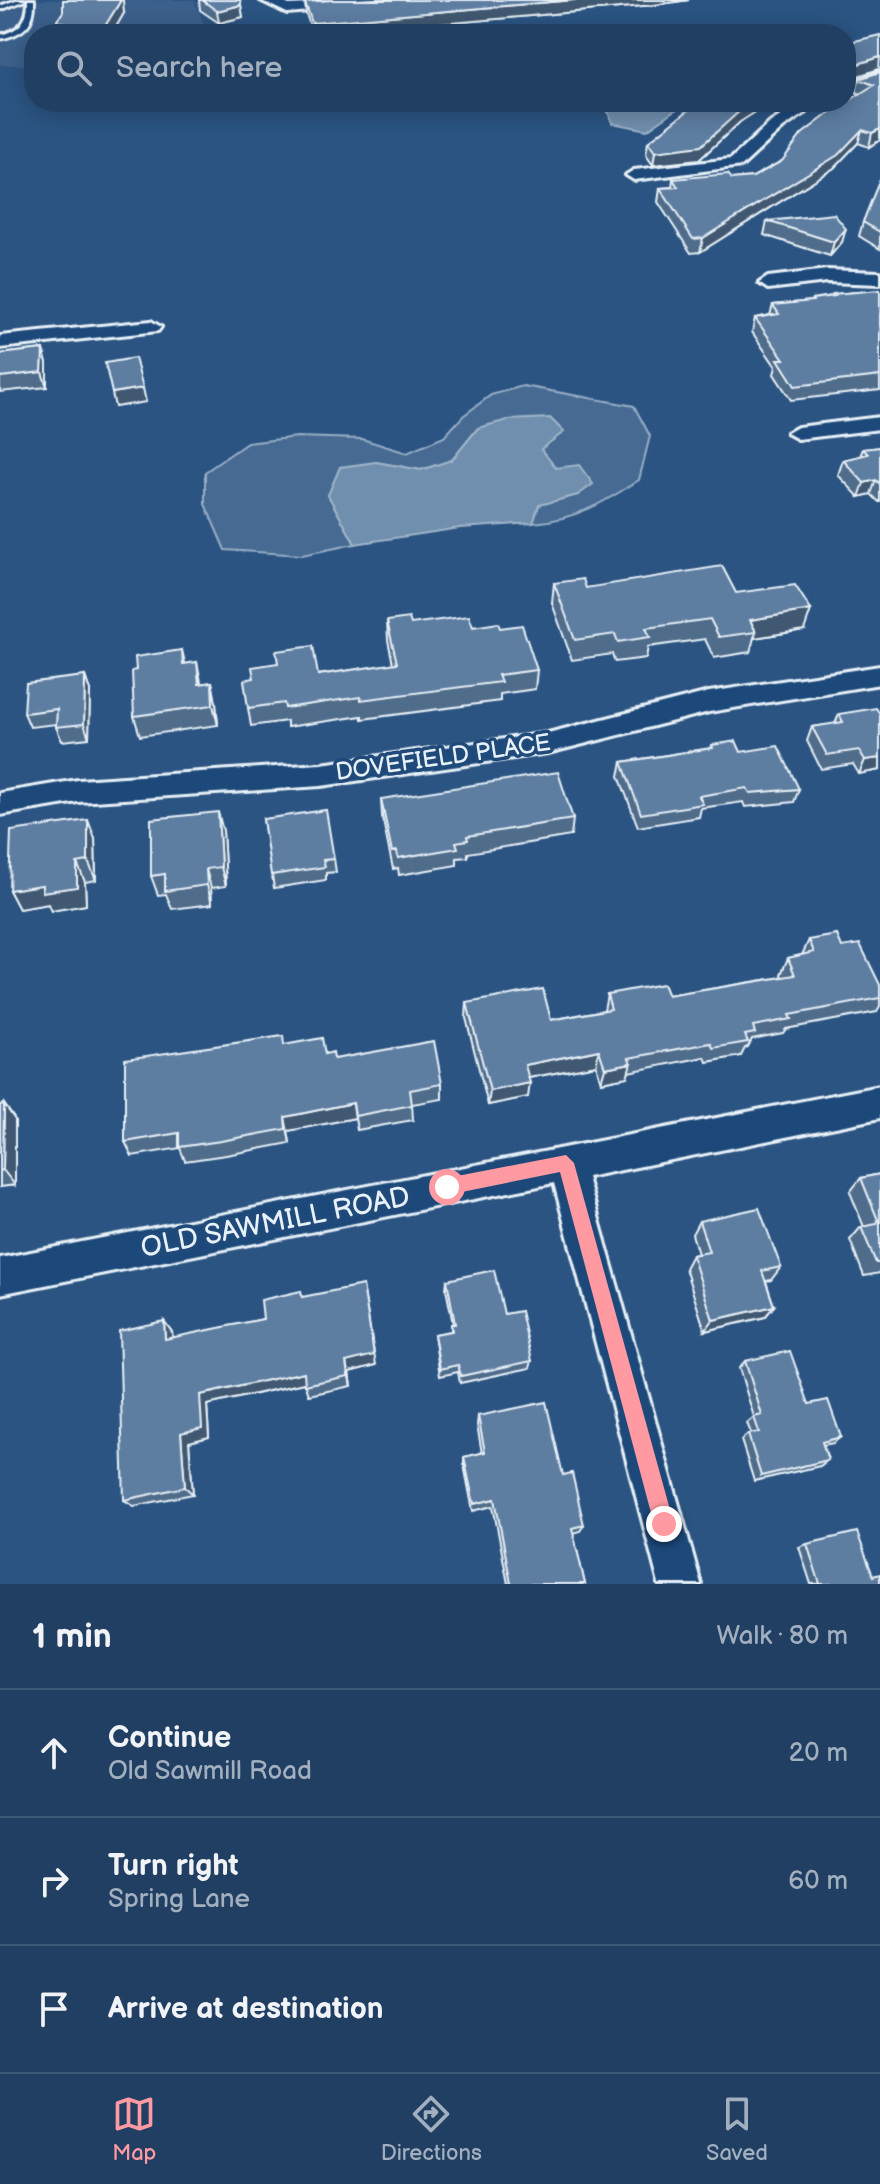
<!DOCTYPE html>
<meta charset="utf-8">
<style>
:root{--surface:#203f62;--page:#284668;--text:#f1f3f6;--muted:#a2afbe;--line:#3d5877;--accent:#ff9aa2}
body{margin:0;font-family:"Balsamiq Sans",sans-serif;background:var(--page);color:var(--text)}
.stop{position:absolute;width:24px;height:24px;margin:-18px;border:6px solid #ff9aa2;border-radius:50%;background:#fff}
.stop.end{background:#ff9aa2;border-color:#fff;box-shadow:0 2px 8px #0008}
.list{margin:0;padding:0;list-style:none}
h2{display:flex;justify-content:space-between;align-items:center;height:104px;margin:0;padding:0 32px;font-size:34px}
h2 small{font-size:26px;font-weight:400;color:var(--muted)}
.list li{display:grid;grid-template-columns:52px 1fr auto;gap:24px;align-items:center;box-sizing:border-box;height:128px;padding:0 32px;border-top:2px solid var(--line)}
.list b{display:block;font-size:30px;white-space:nowrap}
.list p{margin:0;font-size:26px;white-space:nowrap;color:var(--muted)}
.list em{font-size:26px;font-style:normal;color:var(--muted)}
.icon{flex:none;width:44px;height:44px;fill:none;stroke:currentColor;stroke-width:2;stroke-linecap:round;stroke-linejoin:round}
.map{position:relative;flex:none;width:880px;height:1584px;overflow:hidden}
.search{position:absolute;background:var(--surface);box-shadow:0 4px 20px #0003;left:24px;right:24px;top:24px;height:88px;display:flex;align-items:center;gap:20px;box-sizing:border-box;padding:0 28px;border-radius:32px;color:var(--muted);font-size:30px}
.sheet{height:488px;background:var(--surface)}
nav{display:flex;justify-content:space-around;align-items:center;box-sizing:border-box;height:112px;border-top:2px solid var(--line);background:var(--surface);font-size:22px;color:var(--muted)}
nav a{display:grid;justify-items:center;gap:4px}
nav .on{color:var(--accent)}
.map>svg:first-child{display:block}
</style>
<div class="map">
<svg width="880" height="1584" viewBox="0 0 880 1584">
<rect width="100%" height="100%" fill="#2b5482"/>
<filter id="ink" filterUnits="userSpaceOnUse"><feTurbulence type="fractalNoise" baseFrequency=".0125" numOctaves="2"/><feDisplacementMap in="SourceGraphic" scale="16" xChannelSelector="R" yChannelSelector="G"/><feConvolveMatrix kernelMatrix="1 2 1 2 8 2 1 2 1" color-interpolation-filters="sRGB"/></filter>
<g filter="url(#ink)">
<!-- built -->
<path fill="#3a608b" d="M0,0H194L208,34H34V65H0Z"/>
<!-- green -->
<path fill="#476b93" stroke="#98aec6" stroke-width="2" d="M523,386L634,406L650,436L639,480C605,502 575,520 533,523L539,505L578,495L540,449L478,428L452,460L421,470L376,462L328,495L355,544L302,555L225,550L205,504V472L247,443L297,437L362,439L407,453L444,437L463,416L491,395Z"/>
<!-- water -->
<path fill="#708ead" stroke="#a0b6cb" stroke-width="2" d="M604,102H687L647,130L612,123Z
M550,418L564,432L541,449L556,468L579,465L593,484L578,495L539,505L533,523L460,528L355,544L328,495L340,467L376,462L421,470L452,460L478,428L508,420Z"/>
<g fill="none" stroke-linecap="round" stroke-linejoin="round">
<!-- lane casing -->
<g stroke="#e8f1f8" stroke-width="6">
<path id="lane" d="M16,0H25L0,10V6Z
M28,0H34C35,25 23,34 0,39V35C20,30 28,21 28,0Z"/>
</g>
<!-- street casing -->
<g stroke="#e8f1f8" stroke-width="6">
<path id="street" d="M260,0H278L289,5L398,0L391,4L287,13Z
M880,72V81L846,92V83Z
M803,102H821L783,128L742,166L634,180L626,175L634,170L731,159L771,122Z
M827,270L880,272V284L827,282L768,289L759,283L768,277Z
M151,321L161,327L158,331L0,348V336Z
M880,417V429L798,439L787,433L798,427Z
M880,666V684L709,712L548,753L321,786L78,802L0,815V793L78,780L321,764L548,733L709,692Z
M880,1086V1118L587,1177L701,1584H659L554,1183L0,1294V1258Z"/>
</g>
<!-- lane -->
<use href="#lane" fill="#1f4a7a" fill-rule="evenodd"/>
<!-- street -->
<use href="#street" fill="#1f4a7a" fill-rule="evenodd"/>
</g>
<!-- wall -->
<path fill="#506c8a" stroke="#e8f1f8" stroke-width="2" d="M199,0H240L243,17L219,23L200,10Z
M301,0H689L654,5L327,34H313L306,14L305,2L325,1H301Z
M63,12L124,13L112,34H59L56,22Z
M880,72V140L869,147L858,143L834,168L700,252L691,253L658,202L660,188L672,187L673,179H732L753,177L782,161L860,94L856,92L859,79Z
M740,122L699,160L653,165L646,155L648,142Z
M880,179V249L859,236L863,222Z
M767,221L842,242L830,256L764,235Z
M880,290V390L791,400L774,374L776,367L752,332L755,318L770,315L773,305L811,301L812,299L832,296L833,294Z
M43,349L47,363V387L0,392V354Z
M880,447V502H879L871,494L859,497L838,475L843,460L860,456L863,449Z
M554,583L586,588L736,593L804,630L754,638L750,652L714,658L705,639L648,647L646,658L615,662L612,654L572,660L552,603Z
M387,621L411,624L500,628L537,670L535,689L500,694V701L362,719V716L287,727V721L251,726L248,708L318,675L393,664L388,640Z
M182,650L185,663L201,684L212,682L216,703L218,725L140,736L134,716L136,670Z
M85,676L90,691L89,738L62,741L56,727V724L30,727L24,713Z
M839,714H880V770L859,774L853,764L821,769L807,741L812,727L835,724Z
M712,745L741,752L799,789L794,802L745,807L743,802L701,808L699,817L638,827L619,776L622,762L711,748Z
M381,799L573,819L571,836L468,853V857L457,858V865L399,875L398,868L393,869L382,816Z
M263,819L334,859L336,872L326,873V880L274,888Z
M223,831L226,886L211,888L212,904L172,909L166,894L158,895L151,876Z
M95,839L96,880L85,882L86,905L51,911L48,904L19,909L9,890Z
M809,940L842,947L880,985V1007L877,1012L786,1029L783,1033L752,1039L748,1047L745,1048L741,1056L707,1062L705,1057L628,1072L627,1077L601,1082L596,1065L529,1078L528,1097L488,1105L466,1018L467,1003L551,1020L604,1010L607,994L668,996L782,977L781,974L788,958L802,955Z
M285,1045L325,1054L334,1059L442,1084V1099L412,1104L413,1120L357,1130L355,1118L288,1131L290,1143L226,1155L185,1161L180,1148L132,1156L125,1142Z
M4,1104L15,1120V1185L0,1187V1105Z
M880,1174V1273L864,1276L850,1240L861,1227H864L850,1192L861,1178Z
M699,1221L781,1267L771,1280L766,1281L774,1306L765,1317L705,1331L685,1268L692,1255L698,1254L692,1234Z
M447,1280L504,1314L532,1361L530,1368L460,1383L458,1372L440,1376L434,1334L451,1331V1324H453L446,1289Z
M303,1297L376,1365L349,1372L351,1386L309,1395L305,1383L207,1405L209,1437L189,1442L193,1494L134,1506L124,1500L164,1321L172,1332L173,1338L263,1319Z
M745,1361L809,1404L841,1437L833,1443L823,1445L828,1460L820,1466L754,1481L741,1440L748,1434L751,1433L747,1423L754,1417L739,1368Z
M478,1416L563,1475L584,1525L580,1531L573,1533L585,1584H508L493,1506L473,1511L464,1465V1457L482,1453L477,1425Z
M807,1544L873,1576L880,1584H811L799,1547Z"/>
<!-- shaded-wall -->
<path fill="#415871" stroke="#e8f1f8" stroke-width="2" d="M121,0H123L124,13L112,34H107L105,26Z
M574,0H689L654,5L327,34H313L312,23Z
M241,5L243,17L219,23L217,11Z
M880,57L879,69L846,80L848,67Z
M753,102H771L740,122L699,160L653,165L655,152L743,108Z
M880,129V140L869,147L872,133Z
M862,130L858,143L834,168L700,252L703,238Z
M846,229L842,242L830,256L834,242Z
M43,349L47,363V387L42,372Z
M143,388L146,402L115,407L112,393Z
M876,480L871,494L859,497L864,483Z
M811,610L804,630L754,638L756,632L750,620Z
M197,662L201,682L203,705L199,684Z
M85,676L90,691L89,738L84,724Z
M212,682L216,703L218,725L213,705Z
M880,758V770L859,774L865,760Z
M218,812L223,831L226,886L221,867Z
M88,820L95,839L96,880L88,861Z
M77,863L85,882L86,905L51,911L48,904L19,909L9,890Z
M206,869L211,888L212,904L207,885Z
M599,1050L596,1065L523,1079L525,1065Z
M631,1063L627,1077L601,1082L605,1068Z
M530,1083L528,1097L488,1105L490,1091Z
M353,1103L355,1118L288,1131L290,1143L285,1117Z
M4,1104L15,1120V1185L3,1170Z
M363,1285L376,1365L349,1372L351,1386L346,1362Z
M774,1306L765,1317L705,1331L713,1320Z
M164,1321L172,1332L173,1350L165,1339Z
M304,1372L308,1382L207,1405L209,1437L189,1442L193,1494L185,1487L181,1433L200,1395Z"/>
<!-- building -->
<path fill="#5d7da1" stroke="#e8f1f8" stroke-width="2" d="M63,0H121L105,26L61,25L64,22H56L63,12Z
M202,0H240L241,5L217,11Z
M332,0H574L312,23L305,2Z
M880,35V57L848,67L846,74V43Z
M880,72V129L872,133L862,130L838,155L703,238L693,239L660,188L678,187L673,179L728,174L732,179L753,177L782,161L802,134L832,111L874,85L859,79Z
M699,102H753L743,108L701,146L655,152L648,142Z
M880,179V232L863,222Z
M834,214L846,229L834,242L767,221Z
M880,290V376L795,386L778,359H784L755,318L779,314L773,305L813,301L812,299L835,296L833,294Z
M43,349L42,372L0,377V354Z
M135,358L143,388L112,393L105,363Z
M880,447V484L876,480L864,483L843,460L868,454L863,449Z
M722,566L736,593L795,585L811,610L750,620L756,632L719,637L710,619L646,628L650,637L618,642L615,634L575,640L554,583L583,579L586,588Z
M469,616L473,627L498,623L500,628L522,625L537,670L498,675L501,682L361,700L360,697L285,708L284,703L248,708L244,680L254,678L252,667L278,663L276,651L313,646L318,675L397,663L387,621L409,618L411,624Z
M182,650L183,664L197,662L199,684L212,682L213,705L134,716L132,671L136,670L135,657Z
M85,676L84,724L56,727L57,709L24,713L26,683Z
M876,708L880,714V758L865,760L859,750L827,755L812,727L843,722L839,714Z
M736,741L741,752L778,746L799,789L750,793L747,788L699,796L703,804L641,814L622,762L713,748L712,745Z
M558,772L573,819L467,836L468,840L456,842L458,848L398,858L397,851L392,852L381,799Z
M326,810L334,859L323,860L325,867L271,875L263,819Z
M218,812L221,867L206,869L207,885L165,891V874L151,876V819Z
M88,820V861L77,863V887L42,892V885L9,890L11,831Z
M837,935L842,947L860,944L880,985V998L789,1015L791,1019L753,1026L755,1033L745,1035L748,1042L713,1048L711,1043L629,1058L631,1063L605,1068L599,1050L525,1065L530,1083L490,1091L467,1003L543,989L551,1020L611,1009L607,994L663,984L668,996L795,975L788,958L814,952L809,940Z
M283,1036L284,1045L322,1038L325,1054L333,1052L334,1059L434,1041L442,1084L410,1090L412,1105L355,1116L353,1103L285,1117L286,1129L221,1141L179,1147V1133L125,1142V1059Z
M4,1104L3,1170L0,1171V1105Z
M880,1174V1263H876L861,1227L877,1224L878,1220L861,1178Z
M759,1208L781,1267L762,1271L774,1306L713,1320L692,1255L709,1252L699,1221Z
M494,1270L504,1314L521,1311L532,1361L461,1376L458,1365L440,1369L434,1334L452,1331L451,1324H455L447,1280Z
M363,1285L374,1355L346,1362L348,1376L305,1385L304,1372L200,1395L202,1428L181,1433L185,1487L124,1500L119,1331L164,1321L165,1339L263,1319L261,1300L301,1291L302,1297Z
M790,1351L809,1404L828,1400L841,1437L822,1442L828,1460L761,1476L748,1434L759,1432L754,1417L762,1415L745,1361Z
M546,1402L563,1475L572,1473L584,1525L572,1528L585,1584H511L495,1499L474,1504L464,1457L485,1452L478,1416Z
M857,1532L873,1576L880,1574V1584H820L807,1544Z"/>
</g>
<!-- route -->
<path fill="#ff9aa2" d="M566,1155L574,1163L674,1524L671,1531L664,1533L657,1531L654,1524L560,1172L447,1195L439,1187L447,1178Z"/>
<g text-anchor="middle" stroke-width="7" stroke-linejoin="round" paint-order="stroke">
<!-- street labels -->
<g font-size="24" fill="#e8f1f8" stroke="#1f4a7a">
<text transform="translate(443 757) rotate(-8)" y="8">DOVEFIELD PLACE</text>
</g>
<!-- near-street labels -->
<g font-size="28" fill="#e8f1f8" stroke="#1f4a7a">
<text transform="translate(275 1221) rotate(-11)" y="10">OLD SAWMILL ROAD</text>
</g>
</g>
</svg>
<div class="stop" style="left:447px;top:1187px"></div>
<div class="stop end" style="left:664px;top:1524px"></div>
<div class="search"><svg class="icon" aria-label="search" viewBox="0 0 24 24"><circle cx="10" cy="10" r="6"/><path d="M15 15l6 6"/></svg>Search here</div>
</div>
<section class="sheet">
<h2>1 min<small>Walk · 80 m</small></h2>
<ul class="list">
<li><svg class="icon" aria-label="ahead" viewBox="0 0 24 24"><path d="M12 20V5M6 11l6-6 6 6"/></svg><div><b>Continue</b><p>Old Sawmill Road</p></div><em>20 m</em></li>
<li><svg class="icon" aria-label="right" viewBox="0 0 24 24"><path d="M7 20v-9h11M14 6l5 5-5 5"/></svg><div><b>Turn right</b><p>Spring Lane</p></div><em>60 m</em></li>
<li><svg class="icon" aria-label="arrive" viewBox="0 0 24 24"><path d="M6 21V4h12l-3 4 3 4H6"/></svg><div><b>Arrive at destination</b></div></li>
</ul>
</section>
<nav>
<a class="on"><svg class="icon" aria-label="map" viewBox="0 0 24 24"><path d="M3 6l6-2 6 2 6-2v14l-6 2-6-2-6 2zM9 4v14M15 6v14"/></svg>Map</a>
<a><svg class="icon" aria-label="directions" viewBox="0 0 24 24"><path d="M12 3l9 9-9 9-9-9zM9 14v-3h6M13 9l2 2-2 2"/></svg>Directions</a>
<a><svg class="icon" aria-label="saved" viewBox="0 0 24 24"><path d="M7 4h10v16l-5-4-5 4z"/></svg>Saved</a>
</nav>
